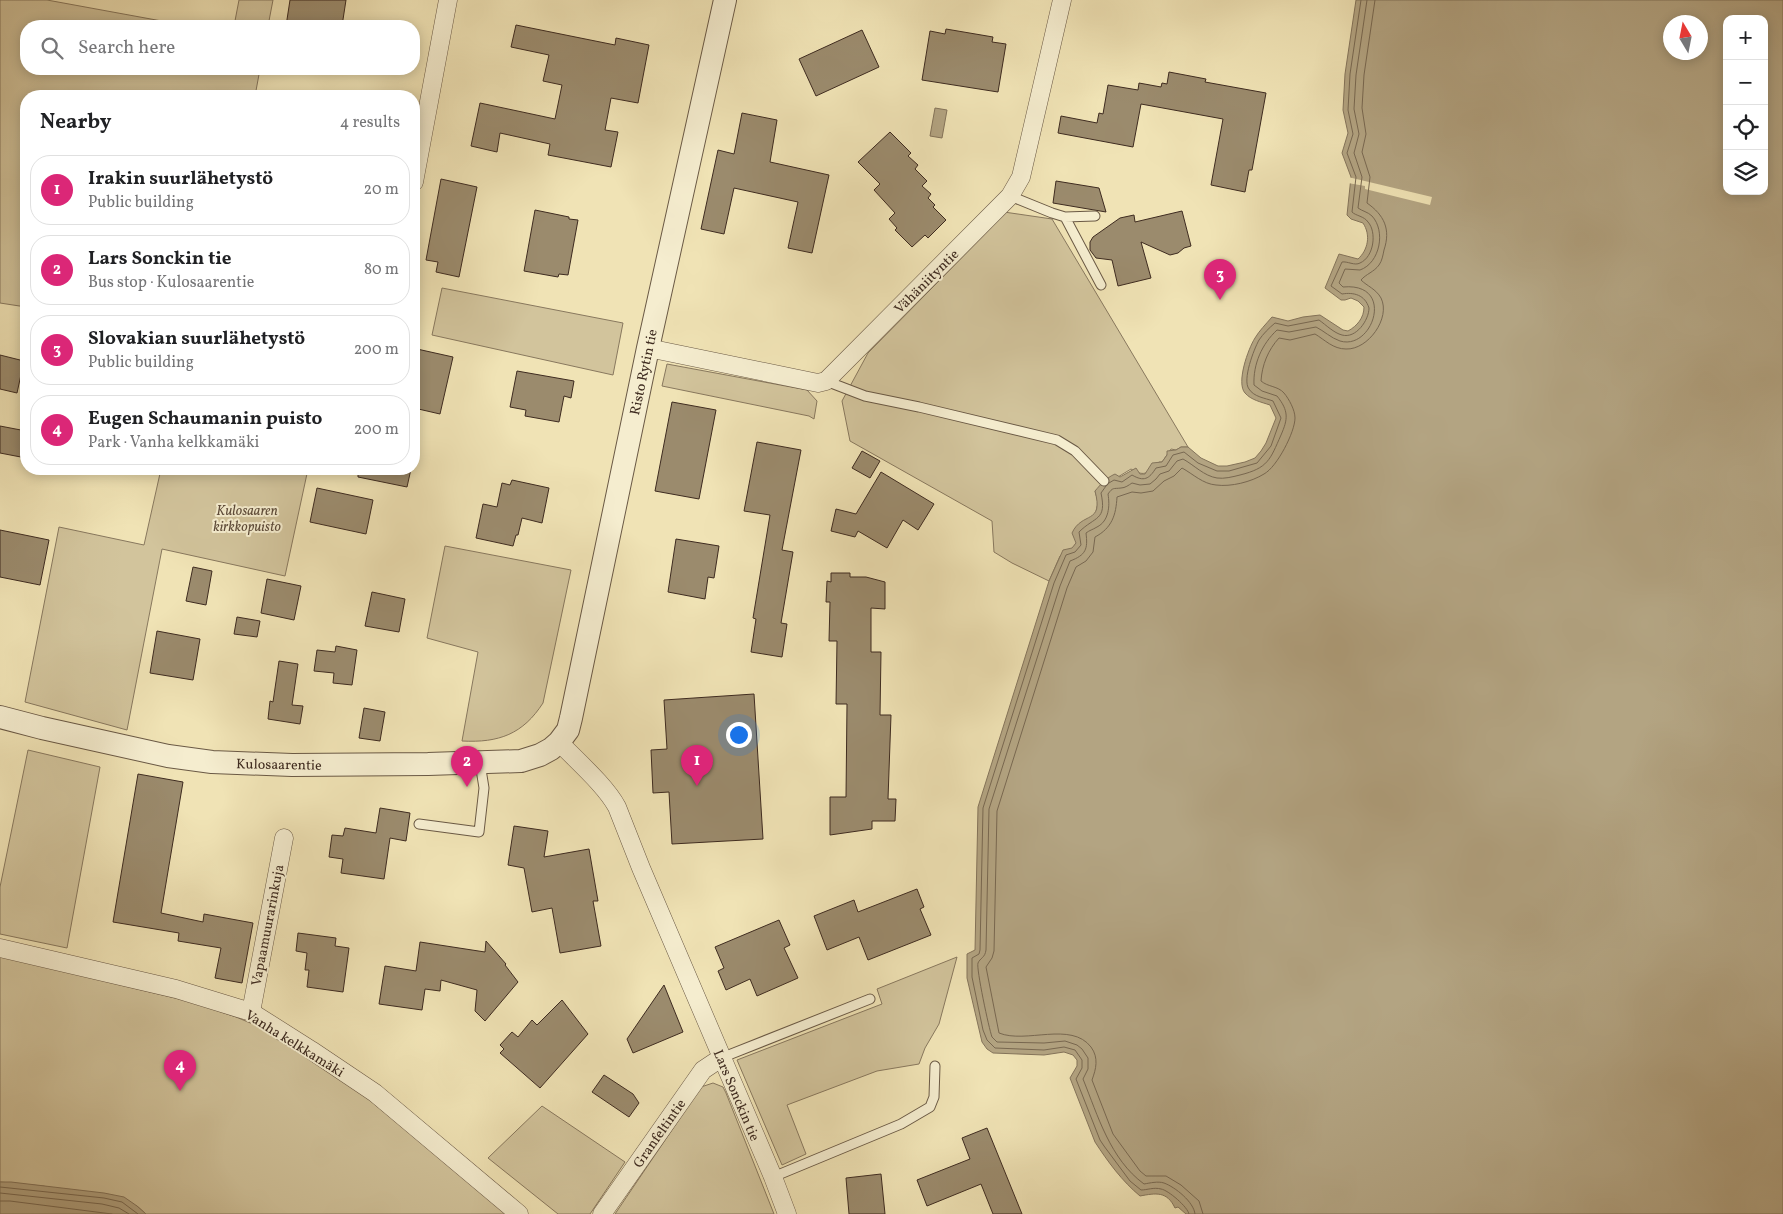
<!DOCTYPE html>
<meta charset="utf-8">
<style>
:root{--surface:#fff;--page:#f6f6f6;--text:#202124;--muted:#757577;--line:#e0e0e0;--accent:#db2777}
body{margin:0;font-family:Vollkorn,serif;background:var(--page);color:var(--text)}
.controls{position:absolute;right:15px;top:15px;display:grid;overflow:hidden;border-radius:10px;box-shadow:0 2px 12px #0003}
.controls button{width:45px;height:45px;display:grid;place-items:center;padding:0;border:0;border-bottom:1px solid var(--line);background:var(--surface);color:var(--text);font:25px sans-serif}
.compass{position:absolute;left:1663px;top:15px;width:45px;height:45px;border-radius:50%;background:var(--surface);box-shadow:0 2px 12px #0003;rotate:350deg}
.you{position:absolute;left:738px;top:734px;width:18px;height:18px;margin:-12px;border:4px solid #fff;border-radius:50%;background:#1a73e8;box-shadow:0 0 0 8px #1a73e833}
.badge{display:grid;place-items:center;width:32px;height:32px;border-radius:50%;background:var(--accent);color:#fff;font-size:16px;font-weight:700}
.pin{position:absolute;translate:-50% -41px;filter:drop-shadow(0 1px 2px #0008)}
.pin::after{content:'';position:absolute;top:26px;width:18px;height:15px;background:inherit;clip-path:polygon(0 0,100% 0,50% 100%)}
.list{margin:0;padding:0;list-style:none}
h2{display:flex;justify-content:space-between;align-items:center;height:65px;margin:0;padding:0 20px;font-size:21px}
h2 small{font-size:16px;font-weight:400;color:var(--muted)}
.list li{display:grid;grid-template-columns:32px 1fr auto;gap:15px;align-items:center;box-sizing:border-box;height:70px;margin:0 10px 10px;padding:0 10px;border:1px solid var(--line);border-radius:20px}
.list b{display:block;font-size:19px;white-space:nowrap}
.list p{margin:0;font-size:16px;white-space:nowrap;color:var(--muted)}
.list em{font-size:16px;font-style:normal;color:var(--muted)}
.icon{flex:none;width:28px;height:28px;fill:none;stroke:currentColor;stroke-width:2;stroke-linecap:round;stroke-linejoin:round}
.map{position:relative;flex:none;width:1783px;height:1214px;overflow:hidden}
.search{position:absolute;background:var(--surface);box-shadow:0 2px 12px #0003;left:20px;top:20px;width:400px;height:55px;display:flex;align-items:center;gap:12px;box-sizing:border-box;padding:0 18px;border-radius:20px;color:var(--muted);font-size:19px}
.panel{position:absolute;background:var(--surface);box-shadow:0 2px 12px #0003;left:20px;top:90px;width:400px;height:385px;border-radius:20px}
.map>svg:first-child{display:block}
</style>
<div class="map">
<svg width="1783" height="1214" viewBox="0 0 1783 1214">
<rect width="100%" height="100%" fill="#f0e3b5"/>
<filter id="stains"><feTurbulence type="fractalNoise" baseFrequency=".004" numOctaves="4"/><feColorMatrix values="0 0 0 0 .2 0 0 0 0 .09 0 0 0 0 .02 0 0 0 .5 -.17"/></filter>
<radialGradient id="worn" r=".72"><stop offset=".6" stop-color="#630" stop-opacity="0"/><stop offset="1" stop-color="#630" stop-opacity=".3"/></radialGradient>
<!-- green -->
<path fill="#d2c49c" stroke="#88785e" d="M0,0H47L189,26H26V69H260L255,96H26V307L0,303Z
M239,0H273L268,26H234Z
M1004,212L1052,219L1188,447H1181L1176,450L1171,449L1162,462H1159C1148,472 1146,478 1131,469L1095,491L1098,502L1096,512L1073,548L1060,556L1049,581L1012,563L994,552L992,521L850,441L842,401L868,353L991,228Z
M442,288L623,323L613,375L432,335Z
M667,364L807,390L817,401L814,419L809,416L662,386Z
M161,469H308L285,576L162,549L127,730L25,702L59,527L144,545Z
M445,546L571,570L543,703C523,734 499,743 462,741L478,652L427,638Z
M28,750L100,767L67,948L0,934V887Z
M0,956L192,1002L236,1017L267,1030L345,1080L508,1214H146L137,1206L43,1186L0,1182Z
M957,957L939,1024L925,1048L919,1064L877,1071L787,1105L806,1154L782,1165L737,1060L882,1004L877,989Z
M713,1083L723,1087L726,1093L774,1214H615L701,1087Z
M542,1106L625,1162L590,1214H558L488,1158Z"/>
<!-- water -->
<path fill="#b3a482" stroke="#84745b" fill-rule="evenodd" d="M1356,0H1783V1214H1186L1178,1207L1175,1208C1167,1191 1156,1193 1140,1196C1122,1181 1108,1162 1095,1142L1070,1078L1077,1066V1060L1073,1055L1064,1052L1044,1055L993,1053L987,1049L982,1042L967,978V954L975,950L978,807L1049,581L1063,550L1072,548L1076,543L1072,533C1082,511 1104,525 1095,491C1101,484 1106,478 1115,474L1120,477L1136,468L1140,474H1145L1152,463L1162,462L1167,455V451L1176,450L1181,447H1188L1201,458L1218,466H1227L1245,462L1255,458L1261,451L1266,443L1276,418L1270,405C1261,402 1251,400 1245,393C1236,383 1248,349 1255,338C1259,331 1266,324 1272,317L1288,321L1303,317L1320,315L1343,330L1348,331C1357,326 1364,318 1364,307L1358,301L1351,298L1345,300H1341L1325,288L1339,254L1358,259C1368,250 1371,235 1363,223L1351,219L1347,215L1351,177L1342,153L1348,133L1343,110L1345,74ZM1727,19H1764V191H1727ZM1670,22H1700V52H1670Z
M935,108L947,110L942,138L930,136Z
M0,1182H11L104,1193L124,1197L137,1206L146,1214H0Z"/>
<!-- pier -->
<path fill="#f0e3b5" d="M1348,177L1432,197L1430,205L1365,189V186L1348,183Z"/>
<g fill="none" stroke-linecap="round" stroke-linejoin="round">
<!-- shore -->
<path stroke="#786851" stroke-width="1" d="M1109,483L1114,480L1122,482L1132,475C1144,482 1149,479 1156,468L1166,466L1173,455L1184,452L1198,463L1217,471H1229L1257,463L1271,446L1281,418L1273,401C1265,398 1254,397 1249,389C1242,380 1254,349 1259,340C1263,334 1269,328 1275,323L1288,326L1319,320C1326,325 1334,333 1342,335C1356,339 1369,320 1369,308C1365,295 1354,292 1342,294L1331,286L1342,262C1347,261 1355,266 1360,263C1374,257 1377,232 1368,222C1364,216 1356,216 1352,212L1356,177L1347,153L1353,134L1348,110L1350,74L1361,0
M1106,486L1101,493C1107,521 1095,516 1079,532L1081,545L1075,552L1066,555L1054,583L983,808L980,950L979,954L972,958V977L983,1030L987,1040L995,1048L1044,1050L1064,1047L1075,1050L1082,1060V1068L1076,1079L1100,1140L1104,1146L1130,1181L1141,1190C1147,1190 1154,1187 1161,1189C1168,1190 1188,1207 1189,1214
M0,1187L104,1198L122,1202L138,1214
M0,1193L102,1204L119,1208L129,1214
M0,1201H10L112,1214
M1195,1214C1194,1202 1175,1187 1164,1183C1158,1181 1150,1183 1144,1184C1110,1159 1098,1116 1083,1079L1088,1069V1058L1082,1049L1077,1045L1065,1041L1044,1043L997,1042L992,1037C989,1029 976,968 978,963C980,958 985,958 986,950L989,809L1060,586L1070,561C1086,555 1088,549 1086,533C1090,530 1092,530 1097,527C1109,521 1110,506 1108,494C1113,487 1113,489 1121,488C1125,488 1129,485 1132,483L1140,485L1150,484L1156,479L1160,474L1169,471L1177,461L1183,459C1194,465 1204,476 1217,478C1224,479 1232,477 1240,475C1268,468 1270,460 1281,435C1288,419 1289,411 1277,396L1262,391L1254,385C1253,364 1262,344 1277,330L1289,332L1316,327C1324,331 1331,338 1340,341C1373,351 1396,282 1343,287L1339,283L1345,269L1360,270C1380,263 1386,231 1372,216C1368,212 1362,211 1358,208L1362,177L1354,153L1359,134L1354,109L1356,75L1367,0
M1203,1214L1199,1201L1181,1185L1166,1176H1146L1140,1171L1113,1134L1092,1080C1096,1069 1099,1058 1091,1047C1071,1021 1026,1044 999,1033L986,967L992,958L994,951L997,811L1067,588L1076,567L1086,561L1093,552L1095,537C1112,528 1116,515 1117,497L1132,492L1141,493L1153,491L1164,481L1174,476L1182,468C1193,474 1203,484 1216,485C1231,487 1251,482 1264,474C1277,467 1295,432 1295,418C1295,410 1289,399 1284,393C1278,386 1268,387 1261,381C1262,365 1268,350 1279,338L1290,340L1315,334C1325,340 1333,349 1346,349C1368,350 1391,318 1381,298C1376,289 1367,286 1361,280C1366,274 1374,272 1379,265C1382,261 1383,255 1384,250C1391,229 1384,215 1367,203L1370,177L1362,152L1366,134L1362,108L1364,75L1375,0"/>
</g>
<!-- building -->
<path fill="#9b8b6d" stroke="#3e2b20" d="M290,0H346L342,26H286Z
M516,25L615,45L616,38L649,45L638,103L611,98L605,130L618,132L611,167L548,155L550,144L500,133L497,152L471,146L480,103L555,119L562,85L543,81L549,55L511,47Z
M946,29L993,37L992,42L1006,44L998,92L922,80L930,31L945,34Z
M862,30L879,67L816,96L799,59Z
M1169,72L1206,79L1205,82L1266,93L1252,170H1249L1245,192L1211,185L1223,119L1141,104L1133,147L1058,133L1061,116L1097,123L1099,113L1103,114L1108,85L1138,90L1139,83L1161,87L1162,83L1167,84Z
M742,113L777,120L770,162L829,175L812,253L788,248L798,202L734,188L724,234L701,229L718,150L734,154Z
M890,132L911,153L908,156L918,165L915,169L927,181L922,186L931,194L928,198L935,205L933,207L946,220L928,238L925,235L912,247L895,230L897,228L889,219L895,213L874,190L880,184L858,162Z
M441,179L477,187L459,277L436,272L438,262L426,260Z
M1056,181L1099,188L1106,212L1053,203Z
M535,210L569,217V219L578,220L568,275L559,274L558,277L524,271Z
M1182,211L1191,246L1184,248L1178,253L1170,255L1141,242L1151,278L1118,286L1112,260L1096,258L1090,250V242L1093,237L1120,218L1134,215L1135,222Z
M417,349L453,357L440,414L414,408V364Z
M0,355L24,361L17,393L0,389Z
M517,371L574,381L571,398L564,396L559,422L525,416L526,410L510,407Z
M672,402L716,410L699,499L655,491Z
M0,426L26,431V458L0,453Z
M757,442L801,450L782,550L793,552L781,623L787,624L782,657L751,652L756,619L753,618L770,515L744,511Z
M862,451L880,461L870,478L852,468Z
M358,469H411L407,487L358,477Z
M881,472L934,504L918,530L903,520L887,548L858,531L855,537L831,531L836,509L856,514Z
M512,480L549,488L542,523L522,518L518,535H516L513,546L476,538L483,504L497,507L502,483L510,485Z
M317,488L373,500L366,534L310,522Z
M0,530L49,540L40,585L0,577Z
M676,539L719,546L714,578L708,577L705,599L668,592Z
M193,567L212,571L206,605L186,601Z
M831,573H850V577H866L885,582V609L871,608V652H881L880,715H891L888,799H896L895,821H872V829L830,835V797H846L847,704H836L837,641H829L830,602H826L827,581L831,582Z
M267,579L301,586L294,620L261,613Z
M372,592L405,599L399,632L365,626Z
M237,617L260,621L257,637L234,634Z
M157,631L200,639L193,680L150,673Z
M336,646L357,650L352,685L333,683L334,673L314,671L317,650L335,652Z
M279,661L298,664L292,705L303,706L300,724L268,719L270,701L273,702Z
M754,694L763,839L672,844L669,792L653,793L651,750L667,749L664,700Z
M364,708L385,712L380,741L359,738Z
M138,774L183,782L161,913L203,922L204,914L253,923L242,983L215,978L221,948L178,941L179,933L113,922Z
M380,808L410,813L406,841L390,838L384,879L341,873L343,859L329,857L332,835L343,836L345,828L376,833Z
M514,826L548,831L544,857L589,849L598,901H593L601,946L560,953L552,908L532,912L524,868L508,865Z
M917,889L924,907L920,909L931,935L868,960L859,937L827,950L814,916L854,900L858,912Z
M779,920L790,945L784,948L798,978L757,996L750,979L726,990L718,971L724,968L715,947Z
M298,933L336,938L335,946L349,948L343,992L307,987L309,970H305L307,953L296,951Z
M486,941L506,964L505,965L518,982L485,1021L475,1011L477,990L441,980L440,991L425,989L422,1010L379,1004L385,966L416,971L420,942L485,952Z
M664,985L683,1032L633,1053L627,1039Z
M562,1000L588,1034L540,1088L500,1053L504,1049L500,1045L512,1032L518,1037L532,1020L537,1025Z
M604,1075L633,1094L639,1103L629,1117L592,1092Z
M987,1128L1022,1214H993L981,1184L927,1206L917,1180L970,1159L962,1138Z
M881,1174L885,1214H849L846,1178Z"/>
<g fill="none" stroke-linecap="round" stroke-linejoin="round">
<!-- service casing -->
<g stroke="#6a5945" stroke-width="11">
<path id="service" d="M1010,196L1052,213L1065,217L1095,216
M1065,217L1101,285
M826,381L865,396L919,407L1057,440L1075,451L1104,481
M419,824L479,832L484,788L480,763
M721,1058L870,999
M773,1177L901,1124L930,1107L934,1097L935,1066"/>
</g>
<!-- minor casing -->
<g stroke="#6a5945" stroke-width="19">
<path id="minor" d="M414,182L448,0
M648,348L818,383L826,381L1010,196L1021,177L1062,0
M559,742C577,761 605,785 617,807L641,868L773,1177L787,1214
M0,948L176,989L251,1012L311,1050L375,1093L519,1214
M251,1012L284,838
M602,1214L703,1070L721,1058"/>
</g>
<!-- tertiary casing -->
<g stroke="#6a5945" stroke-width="24">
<path id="tertiary" d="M0,717L42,728L168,756L212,762L292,765L428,764L521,761L540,755L551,749L559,742L568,730L571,718L648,348L725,0"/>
</g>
<!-- service -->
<use href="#service" stroke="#f5edcf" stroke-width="9"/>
<!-- minor -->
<use href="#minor" stroke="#f5edcf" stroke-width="18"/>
<!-- tertiary -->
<use href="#tertiary" stroke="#f5edcf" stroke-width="22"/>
</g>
<g text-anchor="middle" stroke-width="4" stroke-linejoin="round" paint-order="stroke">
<!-- street labels -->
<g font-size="14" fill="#3e2b20" stroke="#f5edcf">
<text transform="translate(926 281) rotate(-45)" y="5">Vähäniityntie</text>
<text transform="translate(643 372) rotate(-78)" y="5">Risto Rytin tie</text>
<text transform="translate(279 764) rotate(1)" y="5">Kulosaarentie</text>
<text transform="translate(267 925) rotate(-79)" y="5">Vapaamuurarinkuja</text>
<text transform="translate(295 1043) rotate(32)" y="5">Vanha kelkkamäki</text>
<text transform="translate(737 1095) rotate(67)" y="5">Lars Sonckin tie</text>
<text transform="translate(659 1133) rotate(-55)" y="5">Granfeltintie</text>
</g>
<!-- park labels -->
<g font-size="14" font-style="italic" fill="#5c4a39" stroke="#f5edcf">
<text x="247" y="515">Kulosaaren<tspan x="247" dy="16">kirkkopuisto</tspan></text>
</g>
</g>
<rect width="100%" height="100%" filter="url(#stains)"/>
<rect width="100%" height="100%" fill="url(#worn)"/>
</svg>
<div class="controls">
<button>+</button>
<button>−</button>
<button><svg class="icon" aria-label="locate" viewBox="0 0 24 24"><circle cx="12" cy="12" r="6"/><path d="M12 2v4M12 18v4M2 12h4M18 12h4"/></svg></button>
<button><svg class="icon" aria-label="layers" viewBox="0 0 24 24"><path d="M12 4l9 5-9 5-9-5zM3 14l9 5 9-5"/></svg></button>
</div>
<svg class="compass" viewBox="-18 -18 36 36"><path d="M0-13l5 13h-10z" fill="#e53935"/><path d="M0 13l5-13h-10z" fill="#757577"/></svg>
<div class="you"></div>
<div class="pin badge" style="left:697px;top:786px">1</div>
<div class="pin badge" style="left:467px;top:787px">2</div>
<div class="pin badge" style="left:1220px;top:300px">3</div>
<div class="pin badge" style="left:180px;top:1091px">4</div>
<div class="search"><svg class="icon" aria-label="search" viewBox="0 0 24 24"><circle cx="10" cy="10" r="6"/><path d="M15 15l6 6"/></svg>Search here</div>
<section class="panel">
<h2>Nearby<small>4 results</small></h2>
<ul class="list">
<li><span class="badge">1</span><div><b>Irakin suurlähetystö</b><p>Public building</p></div><em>20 m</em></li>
<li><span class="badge">2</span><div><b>Lars Sonckin tie</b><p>Bus stop · Kulosaarentie</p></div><em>80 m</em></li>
<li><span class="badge">3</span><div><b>Slovakian suurlähetystö</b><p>Public building</p></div><em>200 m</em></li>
<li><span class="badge">4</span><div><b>Eugen Schaumanin puisto</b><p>Park · Vanha kelkkamäki</p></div><em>200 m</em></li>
</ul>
</section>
</div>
